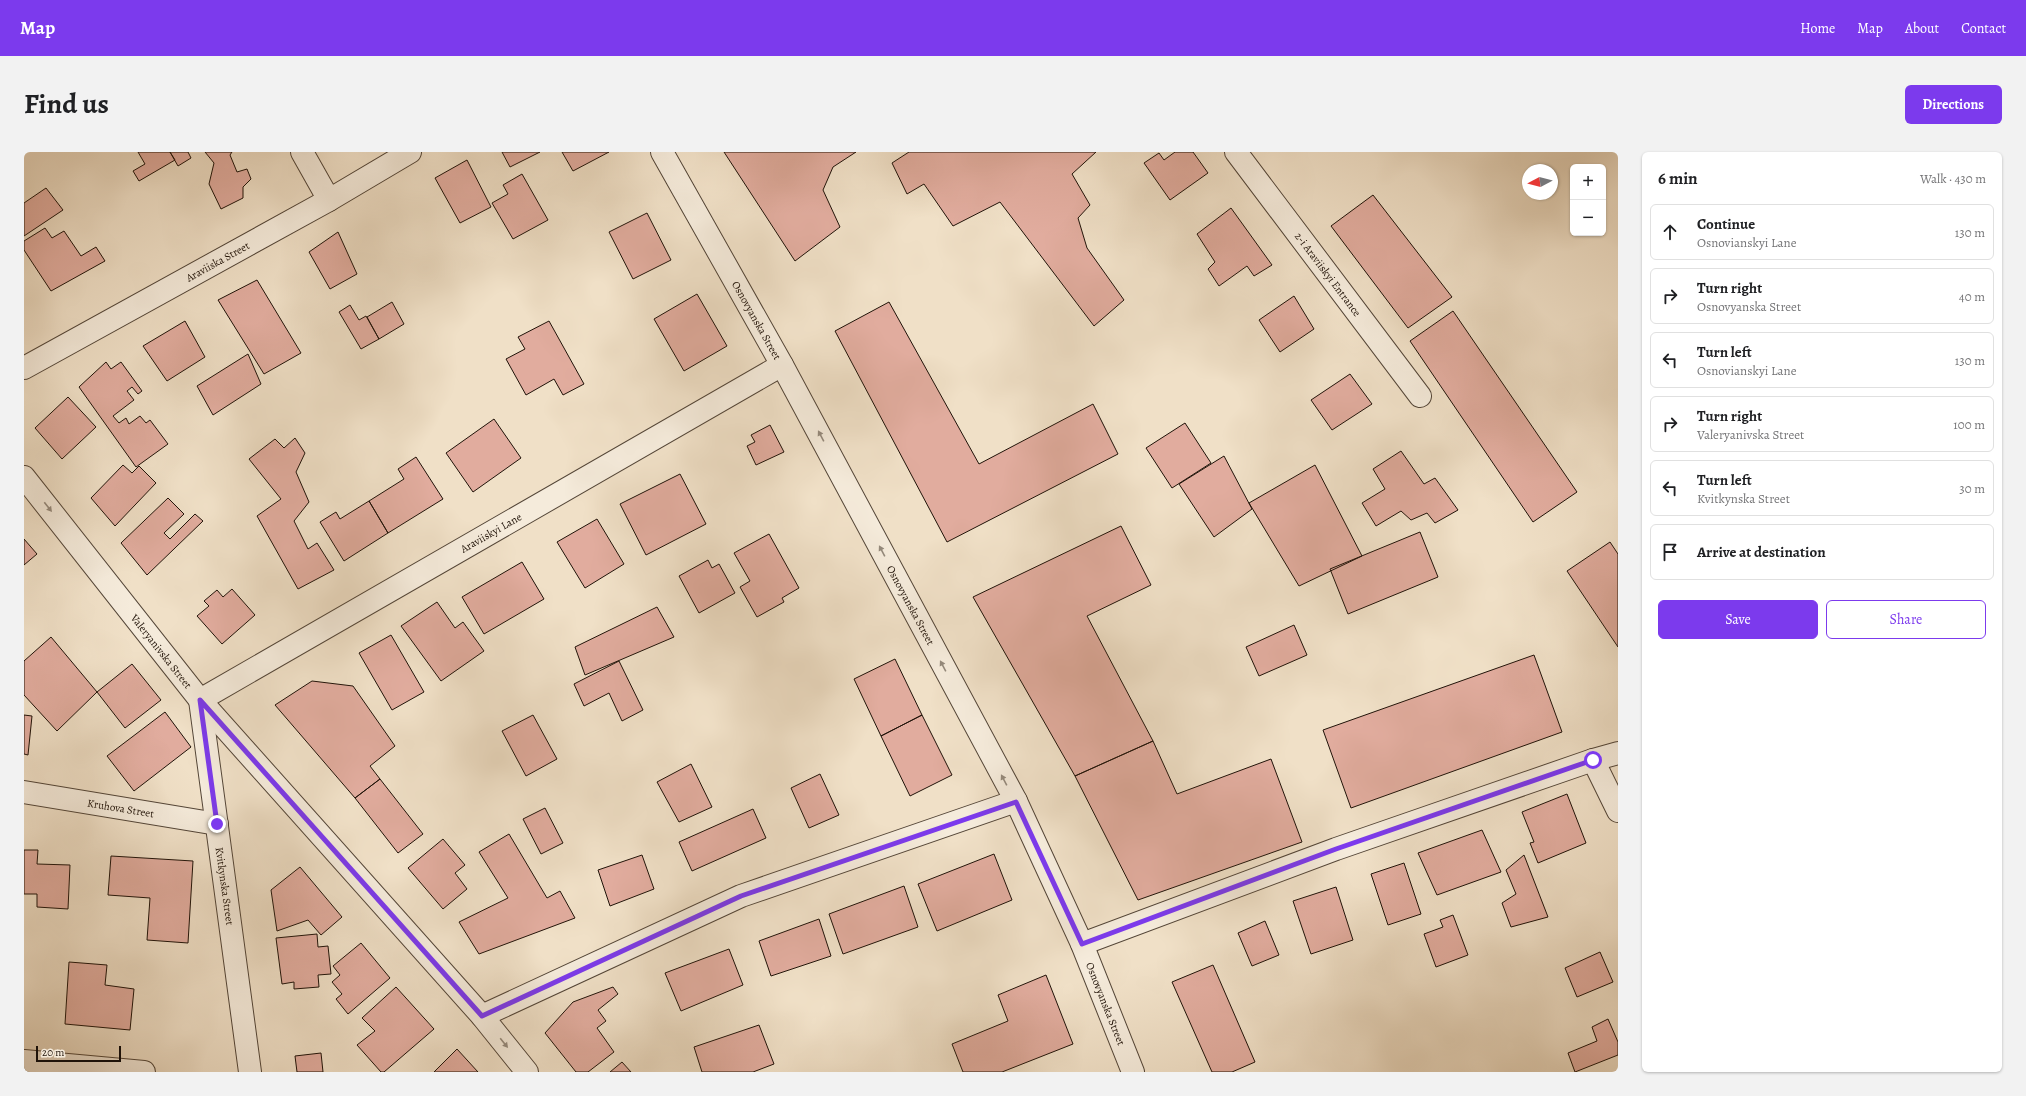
<!DOCTYPE html>
<meta charset="utf-8">
<style>
:root{--surface:#fff;--page:#f2f2f2;--text:#202124;--muted:#757577;--line:#e0e0e0;--accent:#7c3aed}
body{margin:0;font-family:Alegreya,serif;background:var(--page);color:var(--text)}
.controls{position:absolute;right:12px;top:12px;display:grid;overflow:hidden;border-radius:6px;box-shadow:0 1px 3px #0004}
.controls button{width:36px;height:36px;display:grid;place-items:center;padding:0;border:0;border-bottom:1px solid var(--line);background:var(--surface);color:var(--text);font:20px sans-serif}
.compass{position:absolute;left:1498px;top:12px;width:36px;height:36px;border-radius:50%;background:var(--surface);box-shadow:0 1px 3px #0004;rotate:263deg}
.scale{position:absolute;left:12px;bottom:10px;width:85px;box-sizing:border-box;padding-left:4px;border:2px solid #201309;border-top:0;font-size:11px;line-height:14px;white-space:nowrap;color:#201309;-webkit-text-stroke:3px #f5ebdb;paint-order:stroke}
.stop{position:absolute;width:12px;height:12px;margin:-9px;border:3px solid #7c3aed;border-radius:50%;background:#fff}
.stop.end{background:#7c3aed;border-color:#fff;box-shadow:0 1px 4px #0008}
.list{margin:0;padding:0;list-style:none}
h2{display:flex;justify-content:space-between;align-items:center;height:52px;margin:0;padding:0 16px;font-size:17px}
h2 small{font-size:13px;font-weight:400;color:var(--muted)}
.list li{display:grid;grid-template-columns:26px 1fr auto;gap:12px;align-items:center;box-sizing:border-box;height:56px;margin:0 8px 8px;padding:0 8px;border:1px solid var(--line);border-radius:6px}
.list b{display:block;font-size:15px;white-space:nowrap}
.list p{margin:0;font-size:13px;white-space:nowrap;color:var(--muted)}
.list em{font-size:13px;font-style:normal;color:var(--muted)}
.actions{display:flex;gap:8px;padding:12px 16px}
.actions a{flex:1;padding:9px 0;border:1px solid var(--accent);border-radius:6px;text-align:center;font-size:14px;color:var(--accent)}
.actions .main{background:var(--accent);color:#fff}
.icon{flex:none;width:22px;height:22px;fill:none;stroke:currentColor;stroke-width:2;stroke-linecap:round;stroke-linejoin:round}
.map{position:relative;flex:none;width:1594px;height:920px;overflow:hidden;border-radius:6px}
header{display:flex;align-items:center;gap:24px;box-sizing:border-box;height:56px;padding:0 20px;background:var(--accent);color:#fff}
header strong{font-size:19px}
nav{display:flex;gap:22px;margin-inline-start:auto;font-size:14px}
.intro{display:flex;align-items:center;justify-content:space-between;box-sizing:border-box;height:96px;padding:0 24px}
h1{margin:0;font-size:28px}
.button{padding:10px 18px;border-radius:6px;background:var(--accent);color:#fff;font-size:14px;font-weight:700}
main{display:flex;gap:24px;padding:0 24px}
aside{flex:1;background:var(--surface);border-radius:6px;box-shadow:0 1px 3px #0004}
.map>svg:first-child{display:block}
</style>
<header>
<strong>Map</strong>
<nav><a>Home</a><a>Map</a><a>About</a><a>Contact</a></nav>
</header>
<div class="intro"><h1>Find us</h1><a class="button">Directions</a></div>
<main>
<div class="map">
<svg width="1594" height="920" viewBox="0 0 1594 920">
<rect width="100%" height="100%" fill="#f0e0c7"/>
<filter id="stains"><feTurbulence type="fractalNoise" baseFrequency=".005" numOctaves="4"/><feColorMatrix values="0 0 0 0 .2 0 0 0 0 .09 0 0 0 0 .02 0 0 0 .5 -.17"/></filter>
<radialGradient id="worn" r=".72"><stop offset=".6" stop-color="#630" stop-opacity="0"/><stop offset="1" stop-color="#630" stop-opacity=".3"/></radialGradient>
<!-- building -->
<path fill="#e1ac9e" stroke="#201309" d="M114,0H146L151,8L115,29L109,19L121,12Z
M146,0H164L167,6L154,14Z
M181,0H208L206,3L213,20L223,17L227,27L219,35V46L197,57L185,32L190,11Z
M478,0H516L486,15Z
M538,0H585L549,19Z
M700,0H832L809,15L799,38L816,75L771,109Z
M885,0H1072L1048,22L1066,53L1054,66L1063,96L1100,148L1070,174L976,50L929,74L900,32L883,42L868,11Z
M1151,0H1169L1184,21L1146,48L1120,11L1135,1L1140,8Z
M443,8L467,55L436,71L411,26Z
M498,22L524,68L489,87L468,51L484,42L479,33Z
M22,36L39,58L0,84V51Z
M1349,43L1428,145L1384,176L1307,74Z
M1207,56L1248,113L1230,124L1223,114L1195,134L1184,117L1191,110L1173,82Z
M623,61L647,108L609,127L585,80Z
M21,76L28,86L40,79L57,104L72,95L81,109L27,139L0,98V89Z
M314,80L333,122L306,137L285,100Z
M233,128L277,201L240,222L194,148Z
M673,142L703,194L660,219L630,167Z
M1270,144L1290,177L1256,200L1235,168Z
M368,150L380,172L355,187L343,165Z
M865,150L955,312L1069,252L1094,302L923,390L811,179Z
M326,153L335,168L342,164L355,187L337,197L315,160Z
M1429,159L1553,340L1509,370L1386,189Z
M161,169L181,205L143,229L119,194Z
M525,169L560,232L539,243L530,227L502,243L482,207L501,197L494,185Z
M224,202L237,232L189,263L173,234Z
M82,210L87,217L97,210L118,239L114,242L108,235L103,239L110,248L89,264L95,271L102,266L105,272L116,264L122,271L126,268L144,292L112,315L55,235Z
M1326,222L1348,252L1308,278L1287,248Z
M44,245L72,275L38,307L11,276Z
M470,267L497,306L449,340L422,301Z
M1161,271L1187,311L1148,336L1122,296Z
M746,273L760,300L732,313L723,294L731,290L727,283Z
M271,286L281,301L272,320L285,350L270,369L284,397L293,391L310,418L274,437L233,364L257,347L225,307L251,287L260,296Z
M1377,299L1400,332L1411,326L1434,358L1411,371L1403,361L1387,368L1377,359L1352,374L1338,351L1361,337L1349,317Z
M1200,304L1228,357L1190,385L1155,332Z
M392,305L419,347L364,381L345,349L380,327L374,317Z
M99,313L108,321L115,314L132,331L91,374L67,346Z
M1291,313L1338,404L1275,434L1225,351Z
M656,322L682,372L622,403L596,352Z
M144,346L160,362L140,381L146,387L171,362L179,369L123,423L97,391Z
M345,349L364,381L320,409L296,370L312,360L316,367Z
M573,367L600,412L561,436L533,390Z
M1097,374L1127,433L1063,464L1129,589L1051,624L949,445Z
M1396,380L1414,425L1324,462L1306,417Z
M745,382L775,436L758,446L760,450L733,465L716,435L726,429L710,401Z
M0,387L13,402L0,413Z
M1586,390L1594,402V495L1543,419Z
M684,408L688,416L695,412L711,441L675,461L655,424Z
M498,410L520,447L460,482L438,445Z
M208,437L231,463L198,492L173,464L185,454L180,449L193,438L199,445Z
M413,450L431,476L439,470L460,499L417,529L377,474Z
M633,455L650,485L561,523L551,495Z
M1270,473L1283,503L1235,524L1222,495Z
M367,483L400,540L368,558L335,501Z
M27,485L73,540L33,579L0,543V509Z
M1510,503L1538,580L1327,656L1299,578Z
M871,507L898,563L857,584L830,527Z
M595,509L619,558L598,569L585,541L560,554L550,532Z
M108,512L137,548L101,576L73,540Z
M288,529L329,534L371,594L346,614L356,627L331,646L251,553Z
M141,560L167,595L110,639L83,604Z
M0,563L8,564L4,603L0,602Z
M509,563L533,607L502,624L478,579Z
M898,563L928,623L886,644L857,584Z
M1129,589L1153,642L1247,607L1278,690L1114,748L1051,624Z
M667,612L688,655L655,670L633,630Z
M796,622L815,663L785,676L767,636Z
M356,627L399,682L374,701L331,646Z
M1543,642L1562,691L1514,711L1506,691L1510,690L1498,660Z
M521,656L539,691L517,702L499,667Z
M729,657L742,686L668,719L655,690Z
M1458,678L1477,720L1413,743L1394,701Z
M485,682L523,746L536,739L551,766L455,802L435,770L484,746L455,700Z
M419,687L441,713L431,721L443,737L419,757L384,716Z
M0,698H14L13,712L46,713L44,757L13,755V742H0Z
M970,702L988,748L913,779L894,732Z
M618,703L630,737L586,754L574,718Z
M1500,703L1524,765L1487,775L1478,751L1492,742L1482,718Z
M87,704L169,709L164,791L123,788L126,746L84,743Z
M1380,711L1397,762L1364,773L1347,722Z
M276,715L318,765L297,783L284,768L253,779L247,738Z
M880,734L894,775L819,802L805,762Z
M1312,735L1329,788L1287,802L1269,749Z
M1429,763L1444,803L1412,815L1400,782L1419,775L1416,768Z
M795,767L807,804L747,824L735,789Z
M1241,769L1255,803L1228,814L1214,781Z
M293,782L294,795L304,794L307,822L294,823L295,835L270,837V830L258,832L252,786Z
M337,791L366,826L324,862L312,847L318,842L308,830L316,823L309,814Z
M705,797L719,833L657,859L641,821Z
M1576,800L1589,830L1553,845L1541,816Z
M45,810L83,813L81,833L110,837L106,878L41,872Z
M1189,813L1231,910L1208,920H1188L1148,830Z
M1022,823L1049,892L978,920H939L928,892L984,869L974,843Z
M372,835L410,877L360,920H357L333,893L351,879L338,866Z
M589,835L594,842L574,858L582,869L573,876L590,900L564,920H552L521,881L549,850Z
M1584,867L1594,890V903L1551,920L1544,901L1573,889L1568,875Z
M735,873L750,912L729,920H678L670,895Z
M433,897L454,920H410Z
M297,901L299,920H273L271,904Z
M598,910L607,920H586Z"/>
<g fill="none" stroke-linecap="round" stroke-linejoin="round">
<!-- minor casing -->
<g stroke="#544638" stroke-width="24">
<g id="minor">
<path d="M278,0L305,48"/>
<path id="s1" d="M1212,0L1396,244"/>
<path id="s2" d="M0,216L305,48L386,0"/>
<path d="M1569,608L1594,659"/>
<path id="s3" d="M0,640L193,672"/>
<path d="M1058,792L1312,697L1569,608L1594,601"/>
<path d="M458,864L717,744L992,649"/>
<path d="M0,909L120,920"/>
<path id="s4" d="M226,920L176,548L758,213"/>
</g>
</g>
<!-- tertiary casing -->
<g stroke="#544638" stroke-width="24">
<g id="tertiary">
<path id="s5" d="M638,0L758,213L992,649L1058,792L1109,920"/>
<path id="s6" d="M0,325L176,548L458,864L503,920"/>
</g>
</g>
<!-- minor -->
<use href="#minor" stroke="#f5ebdb" stroke-width="22"/>
<!-- tertiary -->
<use href="#tertiary" stroke="#f5ebdb" stroke-width="22"/>
</g>
<!-- one-way arrows -->
<defs><path id="oneway-solid" d="M-6-.8H1V-3.2L6.5 0L1 3.2V.8H-6Z"/></defs>
<g fill="#958a7c">
<use href="#oneway-solid" transform="translate(797 284) rotate(-118)"/>
<use href="#oneway-solid" transform="translate(24 355) rotate(52)"/>
<use href="#oneway-solid" transform="translate(858 399) rotate(-118)"/>
<use href="#oneway-solid" transform="translate(919 514) rotate(-118)"/>
<use href="#oneway-solid" transform="translate(980 628) rotate(-118)"/>
<use href="#oneway-solid" transform="translate(480 891) rotate(51)"/>
</g>
<g fill="none" stroke-linecap="round" stroke-linejoin="round">
<!-- route -->
<path stroke="#7c3aed" stroke-width="5" d="M193,672L176,548L458,864L717,744L992,650L1058,792L1312,697L1569,608"/>
</g>
<g text-anchor="middle" stroke-width="4" stroke-linejoin="round" paint-order="stroke">
<!-- street labels -->
<g font-size="11" fill="#201309" stroke="#f5ebdb">
<text dy="4" stroke="none"><textPath href="#s2" startOffset="221">Araviiska Street</textPath></text>
<text dy="4" stroke="none"><textPath href="#s1" startOffset="153">2-i Araviiskyi Entrance</textPath></text>
<text dy="4" stroke="none"><textPath href="#s5" startOffset="193">Osnovyanska Street</textPath></text>
<text dy="4" stroke="none"><textPath href="#s4" startOffset="711">Araviiskyi Lane</textPath></text>
<text dy="4" stroke="none"><textPath href="#s5" startOffset="517">Osnovyanska Street</textPath></text>
<text dy="4" stroke="none"><textPath href="#s6" startOffset="222">Valeryanivska Street</textPath></text>
<text dy="4" stroke="none"><textPath href="#s3" startOffset="98">Kruhova Street</textPath></text>
<text transform="translate(201 734) rotate(82)" y="4">Kvitkynska Street</text>
<text dy="4" stroke="none"><textPath href="#s5" startOffset="961">Osnovyanska Street</textPath></text>
</g>
</g>
<rect width="100%" height="100%" filter="url(#stains)"/>
<rect width="100%" height="100%" fill="url(#worn)"/>
</svg>
<div class="controls">
<button>+</button>
<button>−</button>
</div>
<svg class="compass" viewBox="-18 -18 36 36"><path d="M0-13l5 13h-10z" fill="#e53935"/><path d="M0 13l5-13h-10z" fill="#757577"/></svg>
<div class="scale">20 m</div>
<div class="stop" style="left:1569px;top:608px"></div>
<div class="stop end" style="left:193px;top:672px"></div>
</div>
<aside>
<h2>6 min<small>Walk · 430 m</small></h2>
<ul class="list">
<li><svg class="icon" aria-label="ahead" viewBox="0 0 24 24"><path d="M12 20V5M6 11l6-6 6 6"/></svg><div><b>Continue</b><p>Osnovianskyi Lane</p></div><em>130 m</em></li>
<li><svg class="icon" aria-label="right" viewBox="0 0 24 24"><path d="M7 20v-9h11M14 6l5 5-5 5"/></svg><div><b>Turn right</b><p>Osnovyanska Street</p></div><em>40 m</em></li>
<li><svg class="icon" aria-label="left" viewBox="0 0 24 24"><path d="M17 20v-9H6M10 6l-5 5 5 5"/></svg><div><b>Turn left</b><p>Osnovianskyi Lane</p></div><em>130 m</em></li>
<li><svg class="icon" aria-label="right" viewBox="0 0 24 24"><path d="M7 20v-9h11M14 6l5 5-5 5"/></svg><div><b>Turn right</b><p>Valeryanivska Street</p></div><em>100 m</em></li>
<li><svg class="icon" aria-label="left" viewBox="0 0 24 24"><path d="M17 20v-9H6M10 6l-5 5 5 5"/></svg><div><b>Turn left</b><p>Kvitkynska Street</p></div><em>30 m</em></li>
<li><svg class="icon" aria-label="arrive" viewBox="0 0 24 24"><path d="M6 21V4h12l-3 4 3 4H6"/></svg><div><b>Arrive at destination</b></div></li>
</ul>
<div class="actions"><a class="main">Save</a><a>Share</a></div>
</aside>
</main>
